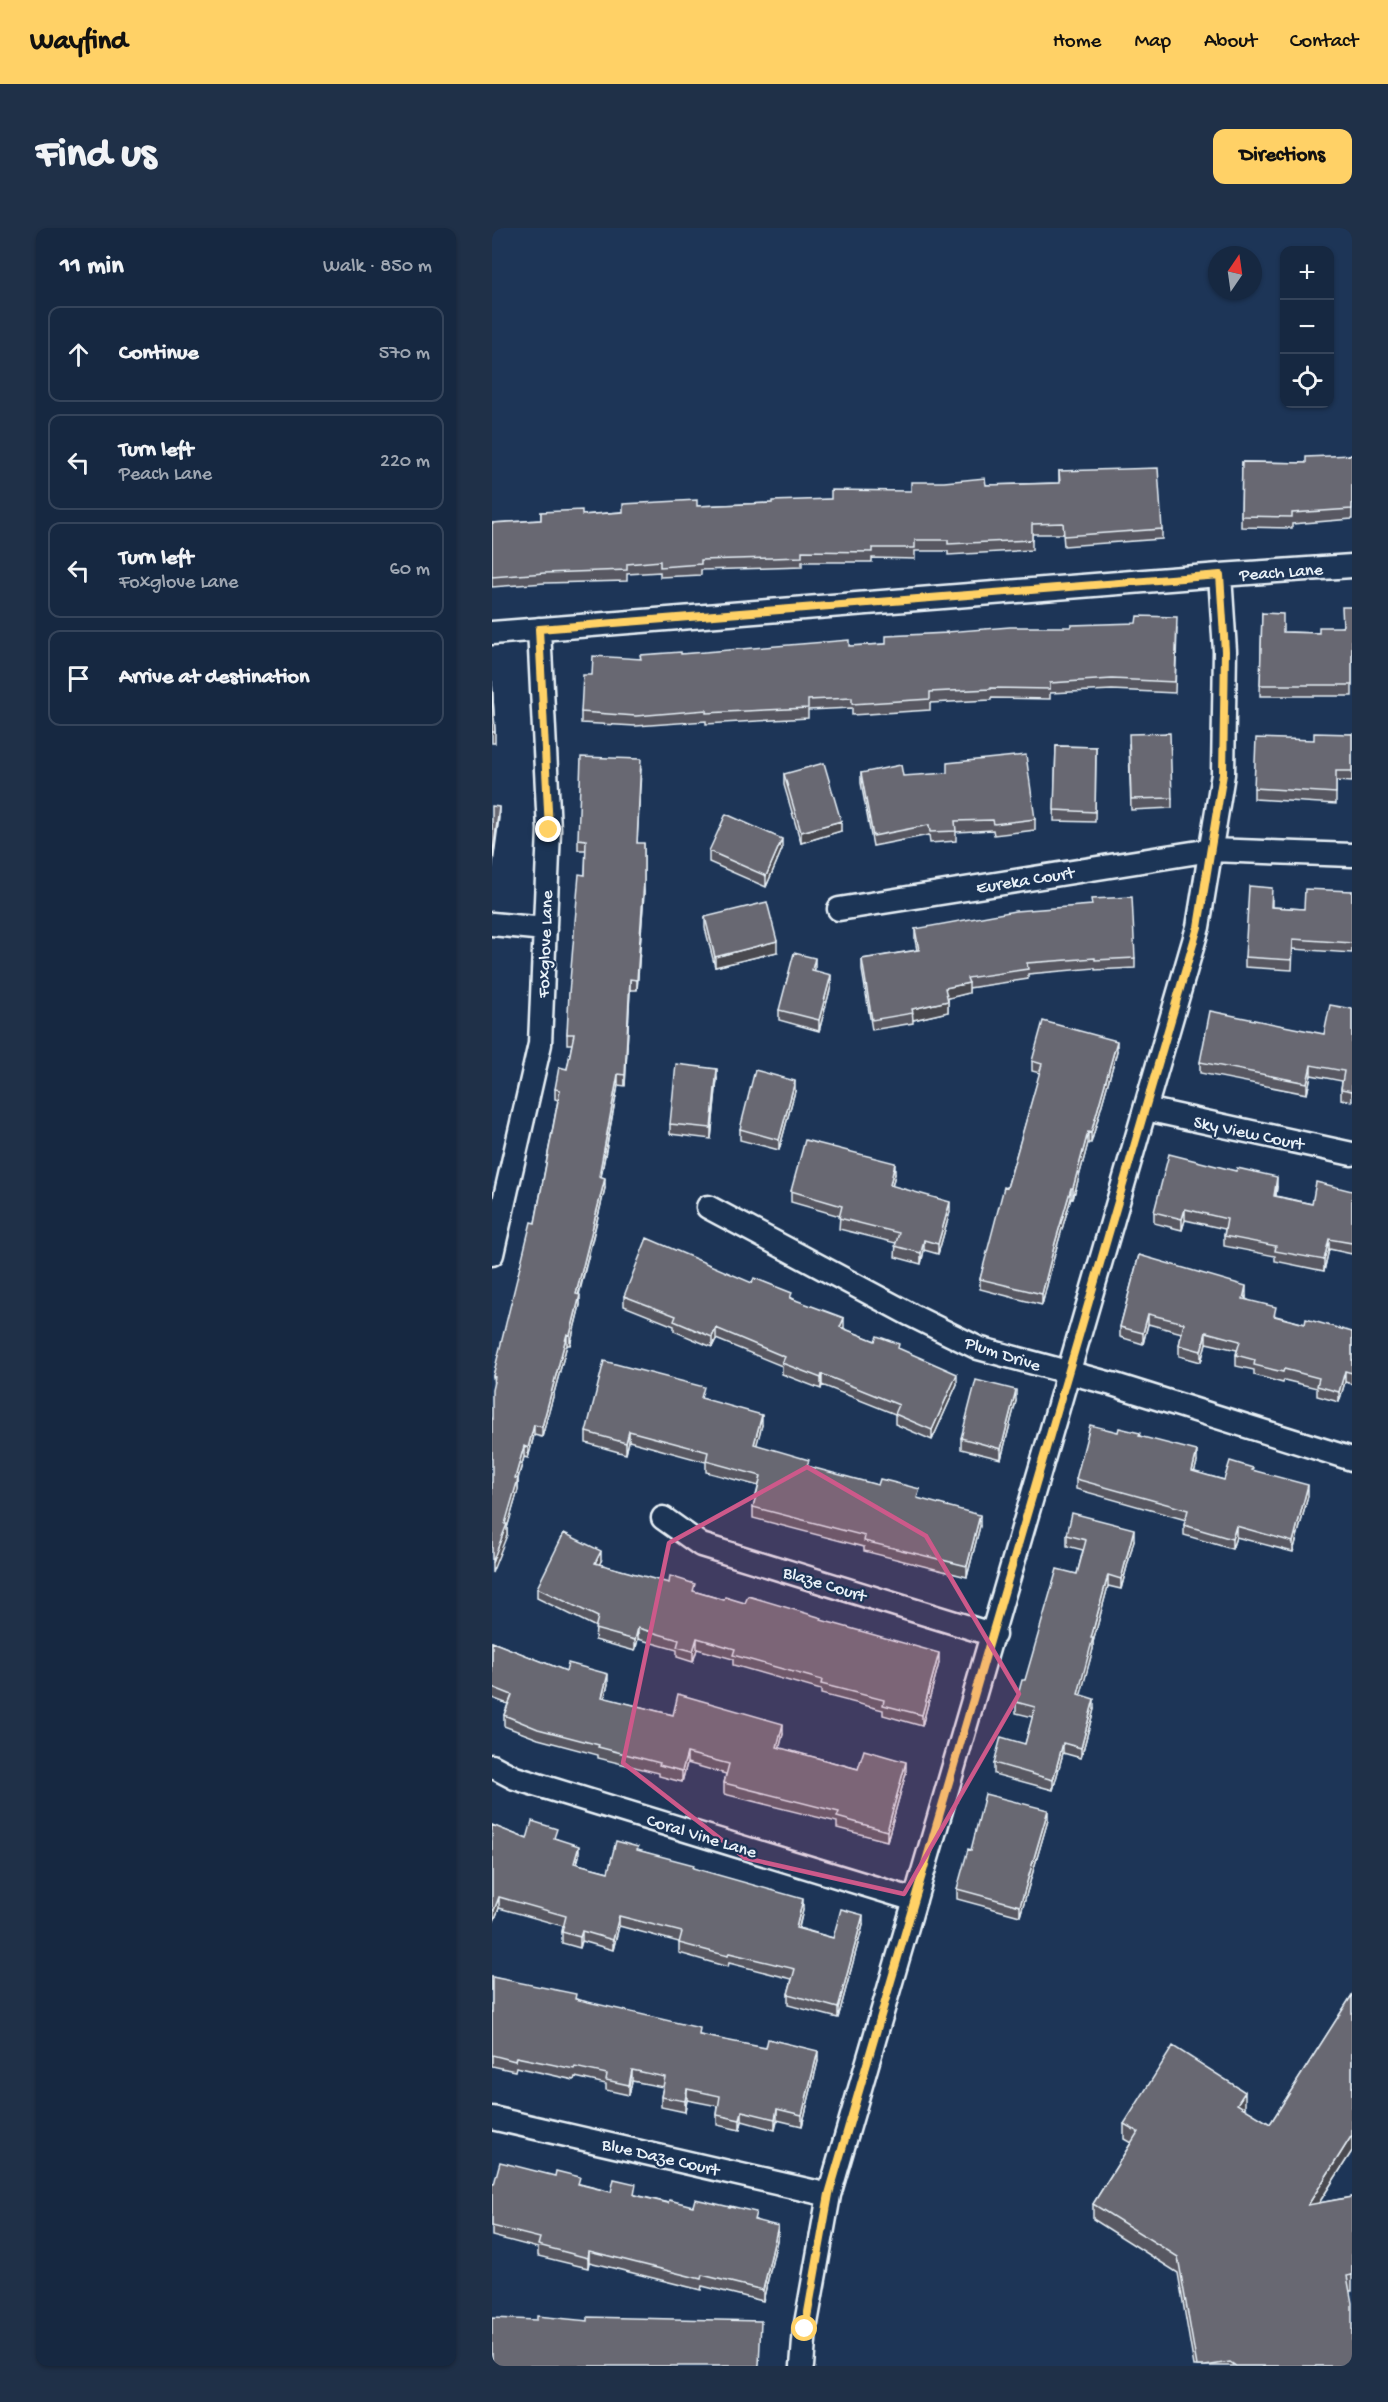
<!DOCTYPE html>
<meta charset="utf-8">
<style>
:root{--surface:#162841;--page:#1f3048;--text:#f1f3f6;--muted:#9ea6b1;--line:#35445a;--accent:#ffd166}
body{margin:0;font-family:"Gochi Hand",sans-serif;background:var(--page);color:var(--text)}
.controls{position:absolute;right:18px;top:18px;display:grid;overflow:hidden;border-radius:12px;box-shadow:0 2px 4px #0004}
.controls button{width:54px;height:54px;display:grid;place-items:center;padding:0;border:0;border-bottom:2px solid var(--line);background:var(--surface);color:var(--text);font:30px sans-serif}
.compass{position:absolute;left:716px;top:18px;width:54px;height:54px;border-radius:50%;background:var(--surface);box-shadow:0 2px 4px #0004;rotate:13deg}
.stop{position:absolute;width:18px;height:18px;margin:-14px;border:4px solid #ffd166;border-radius:50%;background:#fff}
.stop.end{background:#ffd166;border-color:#fff;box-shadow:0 2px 6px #0008}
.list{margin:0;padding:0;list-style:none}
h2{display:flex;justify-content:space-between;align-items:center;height:78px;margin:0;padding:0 24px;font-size:26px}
h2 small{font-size:20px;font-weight:400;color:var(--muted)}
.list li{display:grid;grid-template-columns:39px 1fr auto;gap:18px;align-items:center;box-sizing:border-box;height:96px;margin:0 12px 12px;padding:0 12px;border:2px solid var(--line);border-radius:12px}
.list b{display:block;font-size:22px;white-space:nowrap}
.list p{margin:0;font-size:20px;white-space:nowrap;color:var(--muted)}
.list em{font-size:20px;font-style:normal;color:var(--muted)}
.icon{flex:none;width:33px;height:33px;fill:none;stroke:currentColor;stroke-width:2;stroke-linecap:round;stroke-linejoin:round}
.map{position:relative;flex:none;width:860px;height:2138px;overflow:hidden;border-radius:12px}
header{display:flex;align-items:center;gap:36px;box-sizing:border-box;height:84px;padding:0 30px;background:var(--accent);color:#111}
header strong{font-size:28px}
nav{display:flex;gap:33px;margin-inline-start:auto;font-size:21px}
.intro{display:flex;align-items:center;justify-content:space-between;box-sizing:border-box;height:144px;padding:0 36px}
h1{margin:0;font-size:42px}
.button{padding:15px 27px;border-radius:12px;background:var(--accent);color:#111;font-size:21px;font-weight:700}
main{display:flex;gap:36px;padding:0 36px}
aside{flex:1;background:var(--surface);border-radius:12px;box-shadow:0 2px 4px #0004}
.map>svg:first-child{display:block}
</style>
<header>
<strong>Wayfind</strong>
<nav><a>Home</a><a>Map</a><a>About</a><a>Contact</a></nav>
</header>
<div class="intro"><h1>Find us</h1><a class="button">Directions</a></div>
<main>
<aside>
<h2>11 min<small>Walk · 850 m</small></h2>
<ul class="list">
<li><svg class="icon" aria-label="ahead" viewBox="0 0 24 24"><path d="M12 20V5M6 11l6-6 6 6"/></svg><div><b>Continue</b></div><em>570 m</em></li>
<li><svg class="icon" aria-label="left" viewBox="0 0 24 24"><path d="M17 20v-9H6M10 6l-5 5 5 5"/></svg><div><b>Turn left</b><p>Peach Lane</p></div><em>220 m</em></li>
<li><svg class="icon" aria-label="left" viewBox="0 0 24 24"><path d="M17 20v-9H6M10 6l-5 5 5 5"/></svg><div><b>Turn left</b><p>Foxglove Lane</p></div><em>60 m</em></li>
<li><svg class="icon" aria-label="arrive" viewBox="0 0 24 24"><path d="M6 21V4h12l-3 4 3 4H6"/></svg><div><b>Arrive at destination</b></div></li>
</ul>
</aside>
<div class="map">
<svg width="860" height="2138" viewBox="0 0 860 2138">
<rect width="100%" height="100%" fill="#1d3557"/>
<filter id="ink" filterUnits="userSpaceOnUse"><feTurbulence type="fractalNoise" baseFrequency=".0167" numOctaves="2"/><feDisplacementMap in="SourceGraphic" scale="12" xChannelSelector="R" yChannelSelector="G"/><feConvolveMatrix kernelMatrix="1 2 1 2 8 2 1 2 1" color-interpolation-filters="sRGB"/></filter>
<g filter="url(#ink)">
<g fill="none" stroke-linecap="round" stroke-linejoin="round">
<!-- street casing -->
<g stroke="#e8f1f8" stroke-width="27">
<path id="street" d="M0,405L728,347L860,338
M347,681L719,622L860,627
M0,696L53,701
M654,881L860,926
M216,979L419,1087L486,1120L620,1156L860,1231
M0,1026L48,816L57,602L47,401
M171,1290L209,1317L502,1407
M0,1538L23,1550L423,1672
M0,1890L337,1967
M310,2138L313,2101L337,1967L706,699L731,546L733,423L728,347"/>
</g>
<!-- street -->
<use href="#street" stroke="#1d3557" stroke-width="22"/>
</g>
<!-- wall -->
<path fill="#595962" stroke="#e8f1f8" stroke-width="1.5" d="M860,227V291L800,296V300L749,299L750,234L814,235Z
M567,243L670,301V311L572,318L571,306H540V322L456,327V323H423V331L380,330V334H310V339L209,342V347L168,349V344L135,346V353L53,355L0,359V295L49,292V284L90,287L205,278L280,275L339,271L494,257L567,255Z
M860,379V468H768L770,385L791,404L827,405L850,399Z
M685,400L683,465L620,462L558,465V471L499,470V472L438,475V482L360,487V480L316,482V490L214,496V493L144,498L89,495V484L100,447L148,431L189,426L357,418Z
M0,453L3,504V515H0Z
M860,506V554L844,553V576L762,571V560L822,512Z
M637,517L680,570V580L639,582Z
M564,518L604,519L603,594L562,593Z
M149,542L145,615L152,664L145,762H138L133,858L126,857L109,949L113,960L87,1067L88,1077L78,1117H75L50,1209L42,1207L36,1230L32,1229L26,1251V1262L15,1300V1307L1,1148L43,995L66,872L63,871V861L75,841L80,816H75V806L93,647L94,622H86V611Z
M369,545L411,548L543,591V602L502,607L501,602L464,604V613L438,615L437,607L381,618L369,555Z
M292,546L349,603L309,615L292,557Z
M290,621L274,659L217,634V623Z
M860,663V725L801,721L800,742L753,739V729L780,671V679L812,681Z
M213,689L285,724L223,739L213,700Z
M423,701L643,730V740L603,742V740L536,746V751L477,760V765L456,770V784L421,792V795L380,802L370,742V731L425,722L423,712Z
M323,740L322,743L339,758L327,803L287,792V782Z
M860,781V873L849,871V861L850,853L819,847L815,866L708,845V834L832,806Z
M625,823L599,915H596L581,971L579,970L563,1025L550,1077L488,1061V1051L515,960L548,845L540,843V833Z
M225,851L219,911L178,906V896Z
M303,863L287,922L248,912V901Z
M403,946L400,958L458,984L446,1026L432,1022L429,1036L403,1029L404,1015L347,1001L348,988L299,974V963Z
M785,959L784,968L820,976L860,963V1026L837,1021L832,1043L783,1033V1028L732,1018V1008L733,1001L693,992L690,1002L662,995V984Z
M647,1027L754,1068V1071L784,1088L813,1096L860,1104V1156L853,1154L847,1174L825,1168V1160L792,1152L791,1155L762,1147V1142L744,1138V1127L745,1122L714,1115L709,1134L687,1128V1117L690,1105L656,1096L651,1116L628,1109V1099Z
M260,1055L300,1070L352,1101L383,1113L407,1121L465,1156L440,1212L403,1196V1186L330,1157L329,1161L290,1146V1138L224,1111L220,1119L182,1103V1098L132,1078V1068Z
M212,1171L270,1197L264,1217L317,1239L428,1271L488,1298L475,1349L372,1323V1319L261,1290V1279L267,1258L214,1244V1234L137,1213L134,1226L94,1215V1204Z
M524,1173L509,1231L469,1221V1210Z
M626,1204L648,1208L705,1234L702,1244L732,1252L761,1242L816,1268L801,1324L744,1309L740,1321L692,1307V1297L694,1292L584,1261V1251Z
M575,1307L642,1312L629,1361L616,1358L601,1414V1421L588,1467L602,1481L589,1530L571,1525L561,1562L502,1546V1535L533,1516L541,1489L524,1485V1474L533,1452L585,1346L591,1322L575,1318Z
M109,1333L107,1336L232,1372L253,1375L330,1393L447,1435L430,1498L391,1487V1482L329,1466V1462L241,1437V1431L205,1421L201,1434L185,1429V1422L146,1411L143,1423L103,1412L104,1399L45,1370V1360Z
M0,1414L74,1443L116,1456L112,1470L181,1487L291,1506L287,1520L366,1541L414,1545L395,1613L345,1600V1594L232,1566V1555L234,1546L195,1535L190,1554L167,1548V1545L106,1530V1527L46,1511L12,1498V1487L16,1476L0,1470Z
M556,1592L528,1688L465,1671V1661L479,1622Z
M0,1597L35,1611H65L87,1628L85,1636L116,1644L146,1622L202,1640L311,1682L307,1700L341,1710L371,1697L346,1790L296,1777V1766L300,1751L237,1735L236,1739L187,1725V1714L127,1698L121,1722L90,1713L88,1720L70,1715V1704L71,1698L7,1680L2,1693L0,1692Z
M0,1749L84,1771L208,1807L326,1833L310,1898L285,1892L283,1902L250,1893L248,1902L225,1897V1887L226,1878L195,1872L193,1884L169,1879V1869L171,1859L140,1853L137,1867L114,1862V1856L83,1849L82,1852L24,1839L23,1843L0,1838Z
M860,1767V1923L827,1975L860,1969V2063H857L860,2138H702L686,2045L601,1991V1976L639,1915L632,1911V1896L753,1879L752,1881L778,1896Z
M0,1956H88L119,1964L144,1967L176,1975L264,1992L286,2008L271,2073L210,2058L209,2062L97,2034L96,2040L46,2028V2020L0,2008Z"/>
<!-- shaded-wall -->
<path fill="#494850" stroke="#e8f1f8" stroke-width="1.5" d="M7,579V590L0,643V632Z
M349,593V603L309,615V604Z
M290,611V621L274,659V648Z
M152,615V664L145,762V752Z
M285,713V724L223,739V729Z
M323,730V740L320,753V742Z
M339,747V758L327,803V792Z
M138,751V762L133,858V847Z
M477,755V765L453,771V760Z
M456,773V784L421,792L420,781Z
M625,813V823L599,915V905Z
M819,837V847L815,866V855Z
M225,841V851L219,911V900Z
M126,846V857L107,959V948Z
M303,853V863L287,922V912Z
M596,904V915L581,971V960Z
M403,935V946L398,968V957Z
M785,949V959L782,978V968Z
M113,950V960L84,1076V1066Z
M579,960V970L563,1025L550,1077V1066L563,1015Z
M458,974V984L446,1026V1016Z
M693,981V992L690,1002V991Z
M837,1011V1021L832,1043V1032Z
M432,1012V1022L429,1036V1025Z
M754,1058V1068L751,1081V1071Z
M88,1067V1077L78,1117V1107Z
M656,1086V1096L651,1116V1105Z
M352,1090V1101L348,1099Z
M224,1100V1111L220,1119V1109Z
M714,1104V1115L709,1134V1123Z
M75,1106V1117L50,1209V1199Z
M853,1143V1154L847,1174V1164Z
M330,1146V1157L329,1161V1150Z
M465,1146V1156L440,1212V1202Z
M524,1162V1173L509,1231V1221Z
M270,1187V1197L262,1227V1216Z
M42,1197V1207L36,1230V1220Z
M137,1203V1213L134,1226V1215Z
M32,1218V1229L23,1260V1250Z
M705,1223V1234L700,1253V1243Z
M26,1251V1262L15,1300V1307L0,1345V1335Z
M816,1257V1268L801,1324V1314Z
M488,1287V1298L475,1349V1338Z
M744,1298V1309L740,1321V1311Z
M642,1301V1312L629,1361V1351Z
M109,1323V1333L103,1345V1335Z
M616,1347V1358L601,1414V1421L586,1477V1466L599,1410Z
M146,1400V1411L143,1423V1412Z
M205,1410V1421L201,1434V1423Z
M447,1425V1435L430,1498V1487Z
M116,1446V1456L110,1480V1469Z
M602,1471V1481L589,1530V1520Z
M291,1496V1506L285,1530V1519Z
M571,1515V1525L561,1562V1552Z
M195,1525V1535L190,1554V1543Z
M414,1534V1545L395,1613V1603Z
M556,1582V1592L528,1688V1678Z
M87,1618V1628L82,1645V1635Z
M7,1669V1680L2,1693V1682Z
M311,1671V1682L304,1710V1700Z
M371,1687V1697L346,1790V1780Z
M127,1688V1698L121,1722V1712Z
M90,1703V1713L88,1720V1709Z
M326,1823V1833L310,1898V1887Z
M140,1842V1853L137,1867V1857Z
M195,1861V1872L193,1884V1873Z
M753,1864V1879L745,1892V1876Z
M285,1881V1892L283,1902V1891Z
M250,1883V1893L248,1902V1892Z
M860,1907V1923L816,1992V1977Z
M286,1998V2008L271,2073V2062Z
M97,2023V2034L96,2040V2030Z"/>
<!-- building -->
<path fill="#686772" stroke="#e8f1f8" stroke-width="1.5" d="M860,227V281L800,285V289L749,288L750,234L814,235V229Z
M666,240L670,301L572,308L571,295L540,296V312L456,316V312H423V320H380V324L310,323V329L209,332V336L168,339V333L135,336V342L53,345L0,349V295L49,292V284L90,282V287L131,284V276L205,272V278L280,275V273L339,271V262L419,263V254H452L493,250L494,257L568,255L567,243Z
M850,379H860V457H768L770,385L791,386V404L827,405V399H851Z
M645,388L685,389L683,454L620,451L558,455V461L499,460V461L438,464V471L360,476V470L316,472V480L214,485V482L144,488L89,484L91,447H100L101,428L149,431L148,427L189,424V426L357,412V418L394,416V408L455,405L454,404L518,399H579V397L644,395Z
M0,453L3,504H0Z
M678,505L680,570L639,571L637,506Z
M822,505L860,506V543H844V565L762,560L764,510L822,512Z
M564,518L604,519L603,584L562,582Z
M534,527L543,591L502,596L501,592L463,593L464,603L438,604L437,597L381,608L369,545L409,537L411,548L455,545V535Z
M89,529L149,531L145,615H152V653L145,752L138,751L133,847L126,846L107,948L113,950L84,1066L88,1067L78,1107L75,1106L50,1199L42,1197L36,1220L32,1218L23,1250L26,1251L13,1296H15L0,1335V1162L3,1149L1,1148L39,994L43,995L68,862L63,861L67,839L75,841L82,806H75L77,765L87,646L93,647L94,612L86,611Z
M332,535L349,593L309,604L292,546Z
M0,578L7,579L0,632Z
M234,586L290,611L274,648L217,623Z
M757,658L780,660L779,679L812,681L813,661L860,663V715L801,711L800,732L753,729Z
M640,669L643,730L603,732V730L535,735L536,741L475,750L477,755L453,760L456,773L420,781L421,785L380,792L370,731L427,722L423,701L523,683L600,677L599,671Z
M275,674L285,713L223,729L213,689Z
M302,725L323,730L320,742L339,747L327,792L287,782Z
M838,777L860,781V863L849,861L852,843L819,837L815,855L708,834L718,783L832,806Z
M551,793L625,813L599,905L596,904L581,960H579L563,1015L550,1066L488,1051L512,959L515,960L550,836L540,833Z
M184,836L225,841L219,900L178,896Z
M263,842L303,853L287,912L248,901Z
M313,912L403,935L398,957L458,974L446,1016L432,1012L429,1025L403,1018L407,1005L347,990L350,978L299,963Z
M677,926L744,943L745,940L785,949L782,968L820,976L824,954L860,963V1015L837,1011L832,1032L783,1023L784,1018L732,1008L735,991L693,981L690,991L662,984Z
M155,1010L260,1055L262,1050L300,1065L298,1070L352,1090L348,1099L383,1113L385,1108L407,1116L406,1120L465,1146L440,1202L403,1186L407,1177L330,1146L329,1150L290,1135L293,1129L224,1100L220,1109L182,1093L184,1088L132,1068Z
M647,1027L754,1058L751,1071L784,1079L782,1088L813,1096L814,1091L860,1104V1145L853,1143L847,1164L825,1158L827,1150L792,1141L791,1144L762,1137L763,1132L744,1127L748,1113L714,1104L709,1123L687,1117L692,1095L656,1086L651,1105L628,1099Z
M112,1133L212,1159L209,1170L270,1187L262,1216L317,1232L315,1238L386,1257L388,1251L428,1261L425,1270L488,1287L475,1338L372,1313L373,1308L261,1279L269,1248L214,1233L216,1224L137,1203L134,1215L94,1204Z
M484,1152L524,1162L509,1221L469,1210Z
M598,1197L626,1204L627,1200L648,1205L647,1208L705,1223L700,1243L732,1252L738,1233L761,1240L760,1242L816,1257L801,1314L744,1298L740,1311L692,1297L696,1282L584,1251Z
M580,1285L642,1301L629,1351L616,1347L599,1410H601L586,1466L602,1471L589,1520L571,1515L561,1552L502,1535L509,1509L533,1516L543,1479L524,1474L530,1452H533L565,1341L585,1346L594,1312L575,1307Z
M72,1305L109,1323L103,1335L177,1355L178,1348L203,1356L201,1363L232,1372L233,1369L253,1375L256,1368L330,1390L329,1392L447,1425L430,1487L391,1477L392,1472L329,1456L330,1452L241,1427L243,1421L205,1410L201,1423L185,1419L187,1412L146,1400L143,1412L103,1401L106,1389L45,1360Z
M0,1414L74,1443L76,1435L116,1446L110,1469L181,1487L186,1466L291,1496L285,1519L366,1541L372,1522L414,1534L395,1603L345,1589L347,1584L232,1555L237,1536L195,1525L190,1543L167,1537L168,1535L106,1519L107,1517L46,1501L12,1487L20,1467L0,1459Z
M493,1566L556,1582L528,1678L465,1661L476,1621L479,1622Z
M40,1593L65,1601L62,1610L87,1618L82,1635L116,1644L124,1613L146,1619L145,1622L202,1637L201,1640L311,1671L304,1700L341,1710L349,1681L371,1687L346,1780L296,1766L303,1741L237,1725L236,1728L187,1715L190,1704L127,1688L121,1712L90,1703L88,1709L70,1704L74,1688L7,1669L2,1682H0V1597L35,1611Z
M0,1749L84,1766L83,1771L208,1800L207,1807L274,1820L276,1811L326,1823L310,1887L285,1881L283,1891L250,1883L248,1892L225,1887L228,1868L195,1861L193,1873L169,1869L173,1849L140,1842L137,1857L114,1852L115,1846L83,1839L82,1841L24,1829L23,1833L0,1827Z
M860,1767V1907L816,1977L860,1969V2047L855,2048L860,2075V2138H744L738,2134L713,2138H705L686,2029L601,1976L646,1904L632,1896L681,1818L753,1864L745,1876L778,1896Z
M8,1934L63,1948L64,1943L88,1949L86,1956L119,1964L122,1951L144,1956L142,1967L176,1975L177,1972L201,1978L203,1971L238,1979V1978L264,1984L262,1992L286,1998L271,2062L210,2047L209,2051L97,2023L96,2030L46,2017L48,2010L0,1998V1956H2Z
M45,2088L96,2093V2089L269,2093L267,2138H0V2090L45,2092Z"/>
</g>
<g fill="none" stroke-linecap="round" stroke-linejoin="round" filter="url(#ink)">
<!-- route -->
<path stroke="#ffd166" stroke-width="8" d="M57,602L47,401L728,347L733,423L731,546L706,699L337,1966L313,2101"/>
</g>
<!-- marked area -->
<path fill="#cd598a" fill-opacity="0.2" stroke="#cd598a" stroke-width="4.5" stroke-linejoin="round" d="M315,1239L434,1308L527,1466L412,1666L253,1630L131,1535L177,1315Z"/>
<g text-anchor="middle" stroke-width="4.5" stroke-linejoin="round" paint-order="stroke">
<!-- street labels -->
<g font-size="18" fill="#e8f1f8" stroke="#1d3557">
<text transform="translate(789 343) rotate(-4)" y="6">Peach Lane</text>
<text transform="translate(533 651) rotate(-9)" y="6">Eureka Court</text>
<text transform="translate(52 716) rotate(-88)" y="6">Foxglove Lane</text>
<text transform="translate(757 904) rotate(12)" y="6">Sky View Court</text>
<text transform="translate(511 1125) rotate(18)" y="6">Plum Drive</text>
<text transform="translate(333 1355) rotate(17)" y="6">Blaze Court</text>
<text transform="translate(210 1607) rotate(17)" y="6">Coral Vine Lane</text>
<text transform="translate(169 1928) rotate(13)" y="6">Blue Daze Court</text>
</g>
</g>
</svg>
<div class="controls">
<button>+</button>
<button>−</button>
<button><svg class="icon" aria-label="locate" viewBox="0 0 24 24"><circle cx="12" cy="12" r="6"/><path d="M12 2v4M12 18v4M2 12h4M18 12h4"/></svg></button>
</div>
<svg class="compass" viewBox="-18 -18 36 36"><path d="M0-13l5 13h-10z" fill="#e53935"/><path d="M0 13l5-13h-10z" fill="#9ea6b1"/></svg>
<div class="stop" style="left:313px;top:2101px"></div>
<div class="stop end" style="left:57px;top:602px"></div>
</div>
</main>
